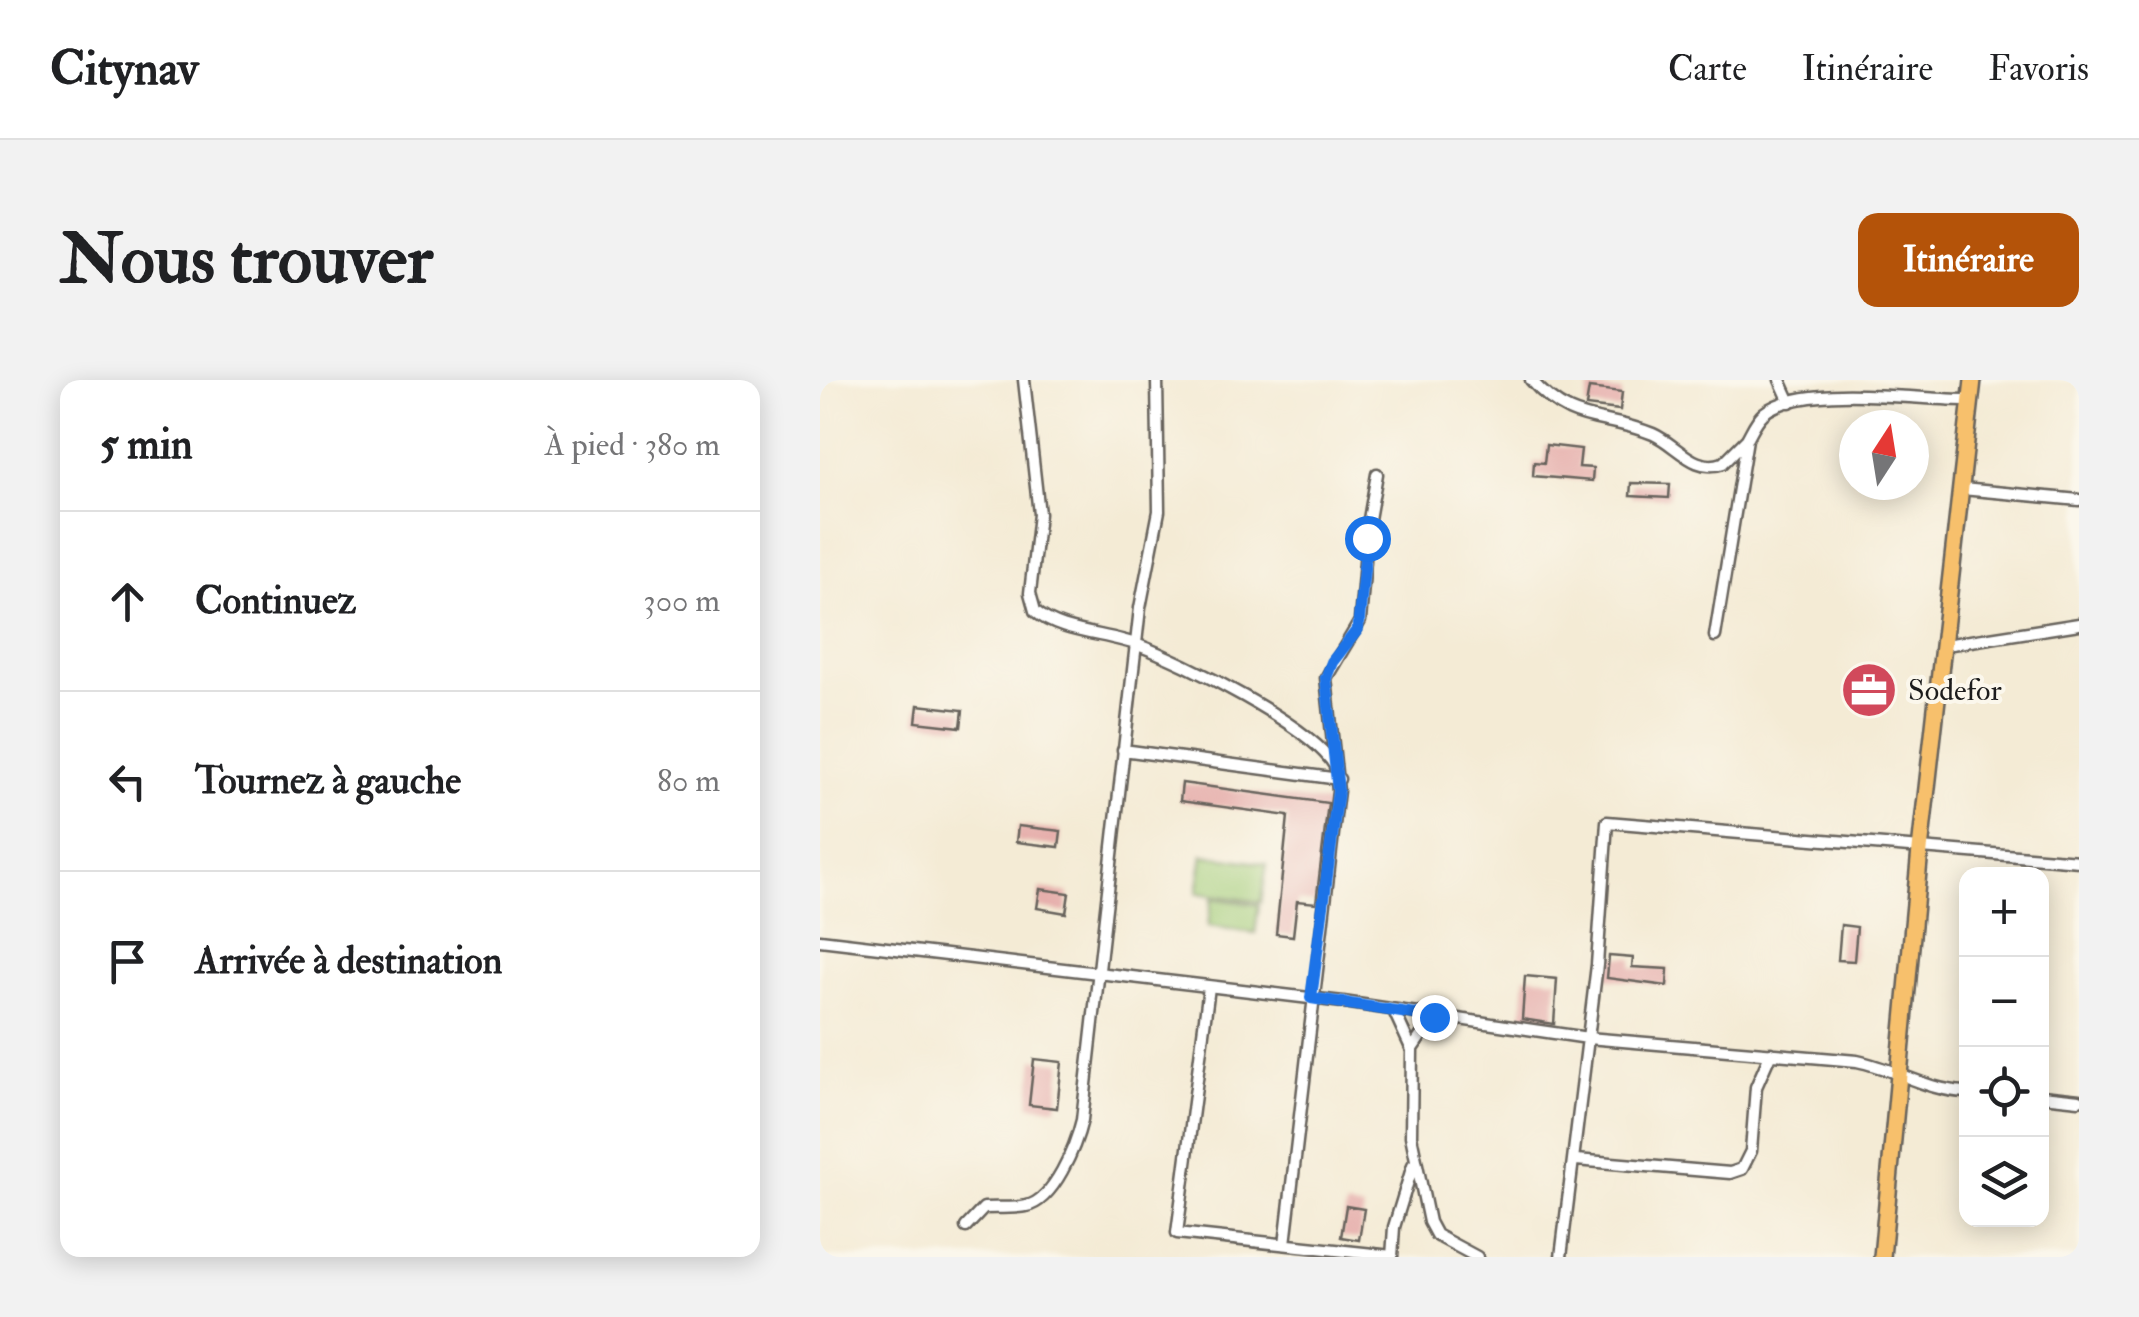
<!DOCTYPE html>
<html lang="fr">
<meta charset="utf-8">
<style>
:root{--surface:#fff;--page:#f2f2f2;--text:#202124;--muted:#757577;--line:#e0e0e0;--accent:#b45309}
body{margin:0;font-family:"IM FELL Double Pica",serif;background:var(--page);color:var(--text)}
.controls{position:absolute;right:30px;bottom:30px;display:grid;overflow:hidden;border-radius:20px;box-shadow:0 5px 25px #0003}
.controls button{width:90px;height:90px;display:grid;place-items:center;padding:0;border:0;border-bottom:2px solid var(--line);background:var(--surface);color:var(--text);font:50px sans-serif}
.compass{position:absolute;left:1019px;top:30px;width:90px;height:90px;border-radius:50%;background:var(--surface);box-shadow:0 5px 25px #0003;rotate:12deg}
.stop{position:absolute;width:30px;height:30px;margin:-22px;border:8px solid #1a73e8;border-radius:50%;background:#fff}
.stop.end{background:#1a73e8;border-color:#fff;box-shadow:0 2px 10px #0008}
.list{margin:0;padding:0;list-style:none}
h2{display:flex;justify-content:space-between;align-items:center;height:130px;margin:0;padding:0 40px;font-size:42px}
h2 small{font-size:32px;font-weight:400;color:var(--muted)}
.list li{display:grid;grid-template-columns:65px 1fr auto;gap:30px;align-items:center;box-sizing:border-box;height:180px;padding:0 40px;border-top:2px solid var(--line)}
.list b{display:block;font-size:38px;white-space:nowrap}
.list em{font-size:32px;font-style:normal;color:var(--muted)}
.icon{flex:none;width:55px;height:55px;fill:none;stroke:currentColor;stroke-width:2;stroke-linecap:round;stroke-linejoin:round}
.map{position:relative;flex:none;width:1259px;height:877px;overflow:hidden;border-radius:20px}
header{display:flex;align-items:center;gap:60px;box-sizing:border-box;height:140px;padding:0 50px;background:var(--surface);border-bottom:2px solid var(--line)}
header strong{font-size:48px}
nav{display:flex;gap:55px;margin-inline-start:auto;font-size:35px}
.intro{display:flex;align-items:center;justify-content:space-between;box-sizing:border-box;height:240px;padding:0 60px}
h1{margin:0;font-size:70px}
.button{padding:25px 45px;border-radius:20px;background:var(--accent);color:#fff;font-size:35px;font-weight:700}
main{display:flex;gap:60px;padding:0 60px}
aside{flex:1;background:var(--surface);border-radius:20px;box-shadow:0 5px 25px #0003}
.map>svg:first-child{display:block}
</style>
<header>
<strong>Citynav</strong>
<nav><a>Carte</a><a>Itinéraire</a><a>Favoris</a></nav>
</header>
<div class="intro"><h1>Nous trouver</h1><a class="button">Itinéraire</a></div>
<main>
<aside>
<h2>5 min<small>À pied · 380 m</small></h2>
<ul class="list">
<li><svg class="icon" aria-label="ahead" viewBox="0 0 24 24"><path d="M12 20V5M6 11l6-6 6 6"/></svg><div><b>Continuez</b></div><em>300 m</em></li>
<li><svg class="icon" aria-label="left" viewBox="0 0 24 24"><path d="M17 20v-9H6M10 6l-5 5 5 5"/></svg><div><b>Tournez à gauche</b></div><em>80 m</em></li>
<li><svg class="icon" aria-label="arrive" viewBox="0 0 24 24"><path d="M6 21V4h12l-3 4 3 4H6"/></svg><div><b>Arrivée à destination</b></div></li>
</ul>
</aside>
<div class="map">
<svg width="1259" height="877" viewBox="0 0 1259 877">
<rect width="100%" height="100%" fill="#fbf7ec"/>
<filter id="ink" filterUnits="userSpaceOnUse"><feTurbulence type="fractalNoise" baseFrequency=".01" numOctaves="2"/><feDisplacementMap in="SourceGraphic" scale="20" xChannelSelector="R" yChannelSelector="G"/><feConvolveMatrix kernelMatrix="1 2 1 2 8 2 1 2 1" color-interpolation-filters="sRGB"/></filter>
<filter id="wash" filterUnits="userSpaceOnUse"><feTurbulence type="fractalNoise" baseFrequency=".0048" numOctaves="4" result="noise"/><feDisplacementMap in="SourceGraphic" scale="40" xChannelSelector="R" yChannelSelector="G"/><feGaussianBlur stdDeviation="2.25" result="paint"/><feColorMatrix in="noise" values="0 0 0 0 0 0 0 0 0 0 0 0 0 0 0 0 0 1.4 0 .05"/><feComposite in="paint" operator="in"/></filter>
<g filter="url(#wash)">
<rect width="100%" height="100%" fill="#f4ebd5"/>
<!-- green -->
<path fill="#a3cc78" stroke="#60744a" stroke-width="2.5" d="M383,475L447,484L441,522L377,513Z
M392,518L439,525L435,553L388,546Z"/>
<g id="blocks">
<!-- building -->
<path fill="#e6afac" d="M769,8L802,12L800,30L766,26Z
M726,65L761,69L759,87L773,88L772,101L713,96L714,82L724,83Z
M811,103L850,104L849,118L810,116Z
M98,325L143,330L141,347L96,342Z
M362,403L508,423L496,523L477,521L473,556L456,554L468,436L360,421Z
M198,446L241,451L239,467L196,462Z
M220,509L249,513L246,533L217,528Z
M1021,545L1037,547L1034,581L1018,580Z
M789,576L813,578L812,587L848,589L847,606L787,598Z
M705,596L737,599L734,644L702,639Z
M214,679L242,682L237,728L209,725Z
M526,826L544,829L539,860L521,857Z"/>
</g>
</g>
<g filter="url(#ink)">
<use href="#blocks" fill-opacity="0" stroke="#68645d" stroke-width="2.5"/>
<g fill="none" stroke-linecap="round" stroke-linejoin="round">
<!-- minor casing -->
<g stroke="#68645d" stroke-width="15">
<path id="minor" d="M204,0L219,134L210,213L215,231C239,253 287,253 318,265C364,282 490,345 515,386
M711,0C753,48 783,33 833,54C856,64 875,94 903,83L926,60
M960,0L970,22
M1142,109L1259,120
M895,256L927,59C932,50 936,40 944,33C984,1 1101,21 1151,20
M1125,265L1259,244
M303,370L519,399
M0,560L523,622L768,658L1037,681C1076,689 1105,710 1146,712
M389,607L357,853L572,876
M574,631L592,670L591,756L609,842L616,855L657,877
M592,669L614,637
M1222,716L1259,720
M756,780L910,793L922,789L931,771L936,707L951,673
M146,847L164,828C178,827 193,829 206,826C234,821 256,765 262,740L320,228L339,131L337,0
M465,864L518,411L506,298L540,241L548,145L557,94
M572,877L574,847L593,785
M741,877L777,585L787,442L1259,481"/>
</g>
<!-- primary casing -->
<g stroke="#68645d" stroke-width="20">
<path id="primary" d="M1062,877L1100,470L1153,0"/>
</g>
<!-- minor -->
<use href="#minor" stroke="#fff" stroke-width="10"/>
<!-- primary -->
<use href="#primary" stroke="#f7c06c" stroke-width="15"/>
</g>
</g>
<g fill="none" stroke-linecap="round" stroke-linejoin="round" filter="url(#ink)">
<!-- route -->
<path stroke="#1a73e8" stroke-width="12" d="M547,158L538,249L512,282L506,298L518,411L491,618L614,637"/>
</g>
<!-- icons -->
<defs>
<g id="office-disc" transform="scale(2.875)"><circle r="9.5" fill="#d1495b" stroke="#fbf7ec"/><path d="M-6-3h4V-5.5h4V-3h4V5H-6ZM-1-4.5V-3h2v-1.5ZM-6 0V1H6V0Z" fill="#fff"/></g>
</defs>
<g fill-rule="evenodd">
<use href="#office-disc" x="1049" y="310"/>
</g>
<g text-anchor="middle" stroke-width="8" stroke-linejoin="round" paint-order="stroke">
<!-- poi labels -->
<g font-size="30" fill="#1c1c1c" stroke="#fbf7ec" text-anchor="start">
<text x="1088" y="320">Sodefor</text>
</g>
</g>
</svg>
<div class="controls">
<button>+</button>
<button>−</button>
<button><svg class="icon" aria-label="locate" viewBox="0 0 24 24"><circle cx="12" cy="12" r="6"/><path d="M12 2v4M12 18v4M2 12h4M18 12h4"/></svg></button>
<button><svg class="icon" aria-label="layers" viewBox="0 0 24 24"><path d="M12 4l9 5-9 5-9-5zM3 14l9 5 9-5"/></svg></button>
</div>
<svg class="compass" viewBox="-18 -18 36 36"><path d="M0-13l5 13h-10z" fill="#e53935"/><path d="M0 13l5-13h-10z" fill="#757577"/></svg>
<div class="stop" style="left:547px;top:158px"></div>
<div class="stop end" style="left:614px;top:637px"></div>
</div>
</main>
